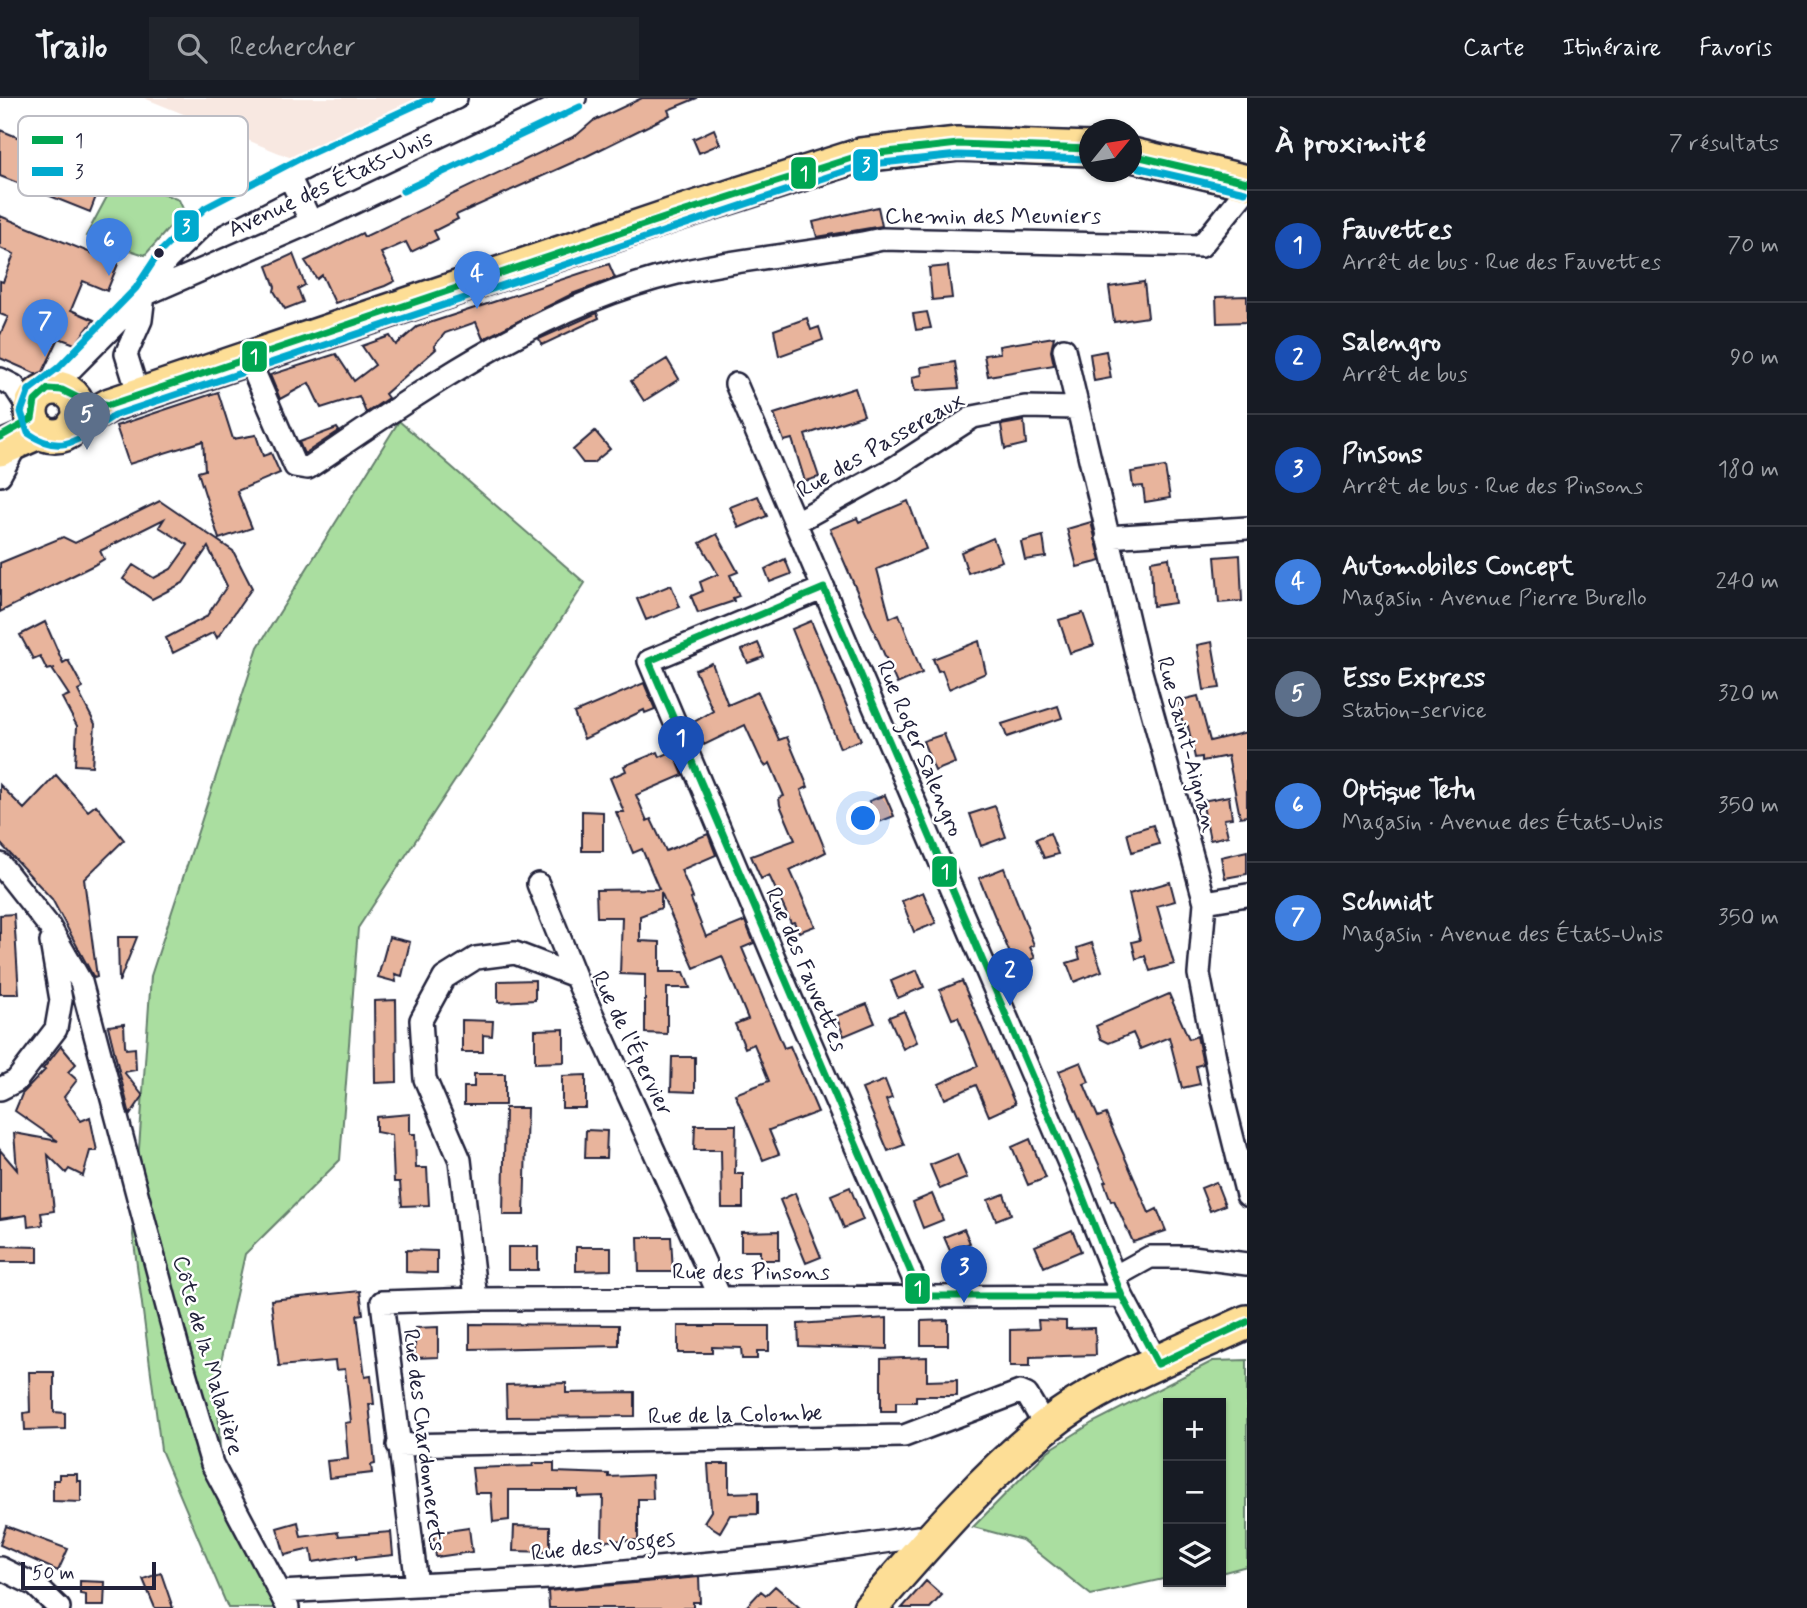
<!DOCTYPE html>
<html lang="fr">
<meta charset="utf-8">
<style>
:root{--surface:#171b24;--page:#20242c;--text:#f1f3f6;--muted:#9ea1a6;--line:#363941;--accent:#1f6fb2}
body{margin:0;font-family:Mynerve,sans-serif;background:var(--page);color:var(--text)}
.controls{position:absolute;right:21px;bottom:21px;display:grid;overflow:hidden;border-radius:0px;box-shadow:0 2px 5px #0004}
.controls button{width:63px;height:63px;display:grid;place-items:center;padding:0;border:0;border-bottom:2px solid var(--line);background:var(--surface);color:var(--text);font:35px sans-serif}
.compass{position:absolute;left:1079px;top:21px;width:63px;height:63px;border-radius:50%;background:var(--surface);box-shadow:0 2px 5px #0004;rotate:60deg}
.scale{position:absolute;left:21px;bottom:18px;width:135px;box-sizing:border-box;padding-left:7px;border:4px solid #22223b;border-top:0;font-size:19px;line-height:24px;white-space:nowrap;color:#22223b;-webkit-text-stroke:5px #fff;paint-order:stroke}
.you{position:absolute;left:864px;top:721px;width:24px;height:24px;margin:-18px;border:5px solid #fff;border-radius:50%;background:#1a73e8;box-shadow:0 0 0 10px #1a73e833}
.badge{display:grid;place-items:center;width:46px;height:46px;border-radius:50%;background:var(--accent);color:#fff;font-size:23px;font-weight:700}
.pin{position:absolute;translate:-50% -58px;filter:drop-shadow(0 2px 4px #0008)}
.pin::after{content:'';position:absolute;top:37px;width:24px;height:21px;background:inherit;clip-path:polygon(0 0,100% 0,50% 100%)}
.list{margin:0;padding:0;list-style:none}
h2{display:flex;justify-content:space-between;align-items:center;height:91px;margin:0;padding:0 28px;font-size:30px}
h2 small{font-size:23px;font-weight:400;color:var(--muted)}
.list li{display:grid;grid-template-columns:46px 1fr auto;gap:21px;align-items:center;box-sizing:border-box;height:112px;padding:0 28px;border-top:2px solid var(--line)}
.list b{display:block;font-size:26px;white-space:nowrap}
.list p{margin:0;font-size:23px;white-space:nowrap;color:var(--muted)}
.list em{font-size:23px;font-style:normal;color:var(--muted)}
.icon{flex:none;width:38px;height:38px;fill:none;stroke:currentColor;stroke-width:2;stroke-linecap:round;stroke-linejoin:round}
.map{position:relative;flex:none;width:1247px;height:1510px;overflow:hidden}
header{display:flex;align-items:center;gap:42px;box-sizing:border-box;height:98px;padding:0 35px;background:var(--surface);border-bottom:2px solid var(--line)}
header strong{font-size:33px}
nav{display:flex;gap:38px;margin-inline-start:auto;font-size:24px}
.search{width:490px;height:63px;background:var(--page);display:flex;align-items:center;gap:18px;box-sizing:border-box;padding:0 24px;border-radius:0px;color:var(--muted);font-size:26px}
main{display:flex}
aside{flex:1;background:var(--surface)}
.map>svg:first-child{display:block}
</style>
<header>
<strong>Trailo</strong>
<div class="search"><svg class="icon" aria-label="search" viewBox="0 0 24 24"><circle cx="10" cy="10" r="6"/><path d="M15 15l6 6"/></svg>Rechercher</div>
<nav><a>Carte</a><a>Itinéraire</a><a>Favoris</a></nav>
</header>
<main>
<div class="map">
<svg width="1247" height="1510" viewBox="0 0 1247 1510">
<rect width="100%" height="100%" fill="#fff"/>
<filter id="ink" filterUnits="userSpaceOnUse"><feTurbulence type="fractalNoise" baseFrequency=".0143" numOctaves="2"/><feDisplacementMap in="SourceGraphic" scale="14" xChannelSelector="R" yChannelSelector="G"/><feConvolveMatrix kernelMatrix="1 2 1 2 8 2 1 2 1" color-interpolation-filters="sRGB"/></filter>
<g filter="url(#ink)">
<!-- built -->
<path fill="#f8e8e1" d="M144,0H435L299,63Z"/>
<!-- green -->
<path fill="#aadea0" stroke="#66806e" stroke-width="2" d="M118,78L179,102L184,113L145,157L86,138Z
M399,323L585,485L358,830L340,1062L245,1156L217,1282L222,1403L281,1510H228L161,1352L133,1137L151,878L258,549Z
M1247,1262V1468L1221,1475V1305H1168V1480L1091,1497L1022,1442L973,1429L1048,1353L1092,1325L1213,1263Z"/>
<!-- building -->
<path fill="#e8b49c" stroke="#22223b" stroke-width="2" d="M642,0H697L668,12L670,17L587,58L456,117L458,121L434,133L438,141L411,154L406,144L381,155L395,183L385,188L335,205L322,177L317,181L305,163L362,135L364,139L577,37L593,23Z
M714,31L720,46L699,55L693,41Z
M0,32L105,75L90,114L0,78Z
M878,109L882,128L817,139L813,124Z
M0,118L118,166L107,193L83,183L71,212L94,222L75,246L59,240L41,278L0,260V237L8,219L0,216V183L3,184L14,156L0,150Z
M293,156L305,187L298,191L303,204L285,211L274,193L275,189L267,168Z
M609,166L615,180L572,196L483,241L476,224L445,235L434,248L436,251L385,296L388,300L366,315L359,298L321,310L309,285L280,301L270,277L336,256L354,283L375,267L362,248L390,238L396,247L417,229Z
M948,168L952,200L932,202L929,170Z
M1144,184L1148,219L1114,224L1109,189Z
M1247,198V224L1217,225L1216,199Z
M927,214L931,230L916,232L913,216Z
M597,215L599,220L542,247L539,241Z
M807,220L811,232L819,229L823,242L779,258L774,232Z
M1054,239L1051,253L1054,267L988,278L984,257L1000,255L999,248Z
M1106,253L1111,280L1094,283L1090,256Z
M667,261L679,281L644,303L631,283Z
M955,264L959,290L915,293L912,279L922,277L921,269Z
M855,290L864,317L805,337L819,379L805,383L792,341L784,343L774,316Z
M218,294L233,341L256,337L263,358L271,355L280,375L237,393L252,430L219,441L198,374L205,372L203,343L129,366L116,328Z
M1024,323L1026,346L1005,351L1001,327Z
M337,330L339,333L304,356L299,344Z
M595,333L610,351L593,365H583L573,352Z
M1165,369L1170,400L1145,404L1143,388L1133,389L1131,374Z
M758,398L767,418L739,430L730,409Z
M160,403L233,453L252,490L217,540L214,534L173,555L166,540L206,519L227,488L208,449L183,485L152,501L123,481L133,467L154,480L171,471L188,447L159,429L164,421L100,453L104,461L94,467L0,514V465L63,439L75,445Z
M908,403L926,451L877,471L890,520L899,516L922,575L897,586L830,431L857,420L859,424Z
M1091,424L1101,463L1077,469L1067,431Z
M717,436L738,474L730,477L739,498L733,500L734,503L698,515L691,498L703,493L700,484L718,476L700,445Z
M1043,438L1046,459L1025,462L1021,444Z
M993,440L1002,463L968,475L961,454Z
M1240,457L1242,503L1219,505L1215,459Z
M1169,460L1175,505L1153,508L1151,463Z
M785,461L791,476L770,484L765,471Z
M671,487L680,509L646,522L637,501Z
M1083,515L1094,547L1070,555L1059,522Z
M811,523L861,642L840,650L792,531Z
M45,524L63,565L68,562L83,590L78,593L95,626L92,668L75,667L77,628L62,600L69,597L52,571L55,570L47,572L40,558L33,561L20,537Z
M979,543L986,575L949,591L942,572L938,573L933,561Z
M1212,544L1220,590L1204,592L1197,547Z
M758,545L764,559L748,565L742,552Z
M712,565L728,607L758,594L779,642L787,639L808,689L801,692L826,754L790,772L815,828L799,834L794,824L791,825L769,777L761,781L751,758L795,742L780,707L779,700L784,698L770,665L765,668L761,662L745,627L704,647L694,624L713,613L695,572Z
M644,585L655,611L645,615L644,612L584,641L574,615Z
M1198,598L1210,643L1247,634V718L1240,719L1228,658L1202,663V659L1195,660L1188,628L1184,629L1177,603Z
M1058,608L1062,620L1007,639L1002,626Z
M944,636L955,665L935,673L923,643Z
M673,653L683,677L636,697L647,723L651,721L666,753L708,736L716,757L681,772L693,800L691,801L706,839L745,823L754,845L742,850L784,950L790,948L818,1014L769,1032L779,1056L763,1062L735,996L769,983L754,946L745,950L735,926L748,921L722,858L694,870L661,794V810L640,818V843L660,844V874H684L690,890H667V936L645,935V877L620,876L622,819H597L596,792L659,791L642,751L633,755L616,714H624L610,680L626,673L624,668L658,654L660,659Z
M56,677L88,713L96,707L124,742L84,781L97,879L94,880L52,801L0,745V687L24,711Z
M885,697L894,718L877,725L869,703Z
M1229,698L1232,720L1224,721L1228,738L1210,742L1202,703Z
M995,708L1006,739L981,748L970,716Z
M582,713L603,714V753H582Z
M1153,727L1159,746L1132,754L1127,735Z
M1050,735L1058,756L1044,760L1036,741Z
M1247,753V776L1225,780L1221,759Z
M1004,770L1034,847L1030,849L1035,860L1015,868L979,780Z
M1170,784L1175,803L1157,808L1174,866L1150,873L1145,858L1136,861L1132,844L1140,842L1129,796Z
M923,794L936,825L914,834L902,803Z
M14,816L19,896H0V817Z
M118,839H137L119,884Z
M389,839L410,844L402,878L395,876L396,884L378,879Z
M1092,845L1102,873L1074,884L1067,865L1080,861L1077,850Z
M917,872L924,889L898,900L891,883Z
M535,882V902L498,904V883Z
M962,883L1015,1006L989,1018L976,987L945,1001L939,986L978,968L958,919L952,921L940,892Z
M1169,896L1189,941L1197,938L1203,966L1196,968L1200,986L1182,990L1169,939L1140,951L1133,935L1109,945L1101,941L1096,928Z
M396,902L397,984L375,985L374,903Z
M867,906L875,925L844,938L836,918Z
M904,913L917,944L903,951L889,919Z
M462,922L493,923L492,938L483,937V954H462Z
M124,926L125,947L126,951L135,950L136,972L124,974L143,998L130,1017L108,928Z
M564,931V964L535,965V932Z
M61,948L76,966L68,974L77,982L64,999L81,1023L90,1019L97,1053H90L83,1078L69,1071L66,1075L48,1057L54,1113L41,1115L43,1127L28,1129L27,1117L0,1121V1052L17,1072L14,1035L58,1043L15,1013L22,996L45,972L43,971Z
M672,959H695V994L671,993Z
M1081,964L1089,984L1084,986L1098,1019L1106,1016L1149,1115L1157,1111L1166,1133L1133,1144L1114,1102L1111,1103L1104,1084L1106,1083L1059,973Z
M474,976H505V1007H464V989H474Z
M586,977V1010H562V978Z
M885,982L892,1000L886,1002L904,1047L888,1053L862,991Z
M505,1010H527L524,1117H503Z
M410,1016V1036H415L416,1070H427L429,1107L402,1108L400,1084H394L392,1037L376,1034V1019Z
M695,1027H736L735,1076H743V1110H722L721,1052H694Z
M586,1032L607,1033L606,1060H585Z
M1030,1041L1046,1080L1028,1087L1012,1049Z
M957,1056L967,1080L940,1091L930,1067Z
M1216,1084L1225,1107L1210,1113L1201,1090Z
M850,1089L863,1122L844,1130L831,1097Z
M795,1095L821,1159L806,1165L780,1102Z
M932,1096L943,1122L923,1130L913,1104Z
M1004,1096L1011,1116L996,1122L988,1102Z
M964,1131L970,1145L963,1148L970,1164L957,1169L944,1139Z
M1072,1132L1081,1153L1044,1169L1035,1148Z
M779,1133V1162H760V1153H741V1134Z
M638,1139H671L673,1174H639Z
M0,1148L38,1149V1164H0Z
M508,1149H538V1172H508Z
M576,1149H611V1172L576,1173Z
M406,1152L437,1153V1175L406,1174Z
M360,1193L363,1216L357,1217L365,1279L371,1278L374,1306H369L375,1366L371,1367L372,1375L329,1380L327,1363L348,1361L345,1325L351,1324L345,1271L336,1272L335,1263L279,1268L271,1202Z
M887,1220V1251L799,1248L798,1226Z
M948,1222V1247H921V1223Z
M1038,1222L1066,1223V1231L1095,1230L1096,1257L1030,1259V1268H1010V1232L1039,1231Z
M470,1226L619,1227V1248L470,1251Z
M678,1228H769V1253H757V1261H742L741,1250L712,1249V1255H678Z
M438,1229V1259L415,1260V1230Z
M927,1259V1283L957,1282V1298H916V1304H896V1313H881V1261Z
M29,1274H54V1314L65,1315V1331L25,1332L24,1315L30,1314Z
M566,1285V1295L635,1294V1318L507,1319L506,1287Z
M534,1365H554V1374L609,1376V1379L652,1377L653,1401H638V1442L602,1443L603,1398L578,1399V1392H509V1422L493,1424L491,1395H475L472,1370L533,1368Z
M708,1366H729V1395L758,1394V1416L730,1417L720,1434L704,1424L711,1413Z
M59,1376H77V1383H81V1404L53,1403V1382H59Z
M298,1424L301,1439L338,1434L339,1438L391,1434L393,1457L356,1461V1457L313,1464L311,1451L285,1457L277,1430Z
M6,1428L68,1451L58,1473L0,1447Z
M514,1428L550,1429V1454L513,1453Z
M469,1430L472,1454L436,1459L433,1435Z
M161,1475L173,1510H155L143,1481Z
M699,1479L700,1504H693V1510H549L548,1493Z
M80,1483L105,1484L104,1508H86V1497L80,1496Z
M926,1483L942,1497L930,1510H902Z
M775,1488L800,1510H745L761,1493L766,1497Z"/>
<g fill="none" stroke-linecap="round" stroke-linejoin="round">
<!-- street casing -->
<g stroke="#22223b" stroke-width="26">
<path id="street" d="M289,78L311,124
M144,197L330,116L575,0
M1064,251L1136,556L1205,804L1199,876L1223,1001L1247,1097
M248,260L295,368L308,370C422,293 541,207 677,175C745,159 815,156 882,141L1201,148L1247,91
M0,281L14,288L31,314
M736,286L1077,1084L1122,1198L1158,1266
M51,291L144,197L167,162L212,118L309,68L456,0
M139,298L126,256L141,222L144,197
M0,377L13,353L11,341
M796,424L894,370L973,319L1025,309L1076,310
M1107,439L1247,430
M824,490L649,563L791,900L921,1198
M0,766L49,828L81,884L179,1254L212,1366L288,1510
M538,786L575,878
M1205,804L1247,797
M0,991L16,983L56,931L61,902L51,844
M1114,1179L1150,1159H1192L1247,1166
M476,1201L460,1062L425,981L421,922L444,880L476,860L515,855L575,878L720,1199
M398,1347L904,1338L1020,1294L1027,1297L1046,1329
M0,1470L35,1487L59,1510
M417,1487L382,1204L476,1201L1122,1198
M280,1494L550,1480L787,1458L918,1439L927,1446"/>
</g>
<!-- primary casing -->
<g stroke="#22223b" stroke-width="38">
<path id="primary" d="M1132,57L1247,84
M31 314a24 24 0 1 1 48 0a24 24 0 1 1-48 0Z
M74,327L110,307L673,117L861,57L958,46L1090,51
M0,351L41,333
M870,1510C925,1448 980,1383 1044,1330C1102,1283 1181,1255 1247,1224"/>
</g>
<!-- street -->
<use href="#street" stroke="#fff" stroke-width="21"/>
<!-- primary -->
<use href="#primary" stroke="#fdde96" stroke-width="33"/>
<!-- bus-1 casing -->
<g stroke="#fff" stroke-width="12">
<path id="bus-1" d="M1132,57L1247,84
M0,339L32,321L35,303L48,291L62,292L82,302L110,307L673,117L861,57L958,46L1090,51
M824,490L1077,1084L1122,1198H921L649,563Z
M1122,1198L1158,1266
M1158,1266L1247,1224"/>
</g>
<!-- bus-2 casing -->
<g stroke="#fff" stroke-width="12">
<path id="bus-2" d="M431,0L305,58L205,110L159,155L136,190L59,269L29,292L21,314L28,335C65,361 82,337 115,317L863,67L958,57L1090,61
M1132,68L1245,94
M403,93L580,9"/>
</g>
<!-- bus-1 -->
<use href="#bus-1" stroke="#00a651" stroke-width="7"/>
<!-- bus-2 -->
<use href="#bus-2" stroke="#00a9ce" stroke-width="7"/>
</g>
</g>
<!-- markers -->
<circle fill="#22223b" stroke="#fff" stroke-width="2.5" cx="159" cy="155" r="6"/>
<g text-anchor="middle" stroke-width="5" stroke-linejoin="round" paint-order="stroke">
<!-- street labels -->
<g font-size="23" fill="#22223b" stroke="#fff">
<text transform="translate(330 85) rotate(-25)" y="8">Avenue des États-Unis</text>
<text x="993" y="125">Chemin des Meuniers</text>
<text transform="translate(880 346) rotate(-30)" y="8">Rue des Passereaux</text>
<text transform="translate(1188 646) rotate(75)" y="8">Rue Saint-Aignan</text>
<text transform="translate(921 650) rotate(67)" y="8">Rue Roger Salengro</text>
<text transform="translate(807 871) rotate(67)" y="8">Rue des Fauvettes</text>
<text transform="translate(633 945) rotate(64)" y="8">Rue de l'Épervier</text>
<text x="751" y="1181">Rue des Pinsons</text>
<text transform="translate(209 1257) rotate(74)" y="8">Côte de la Maladière</text>
<text transform="translate(735 1316) rotate(-1)" y="8">Rue de la Colombe</text>
<text transform="translate(425 1342) rotate(83)" y="8">Rue des Chardonnerets</text>
<text transform="translate(603 1447) rotate(-6)" y="8">Rue des Vosges</text>
</g>
</g>
<!-- legend -->
<rect x="18" y="18" width="230" height="80" rx="10" fill="#fff" stroke="#bdbdc4" stroke-width="2"/>
<rect x="32" y="38" width="31" height="8" fill="#00a651"/>
<rect x="32" y="69" width="31" height="9" fill="#00a9ce"/>
<g font-size="19" fill="#22223b">
<text x="75" y="49">1</text>
<text x="75" y="80">3</text>
</g>
<g stroke="#fff" stroke-width="2.5">
<rect x="852" y="50" width="27" height="34" rx="7" fill="#00a9ce"/>
<rect x="790" y="58" width="27" height="34" rx="7" fill="#00a651"/>
<rect x="173" y="111" width="27" height="34" rx="7" fill="#00a9ce"/>
<rect x="241" y="242" width="27" height="33" rx="7" fill="#00a651"/>
<rect x="931" y="757" width="27" height="33" rx="7" fill="#00a651"/>
<rect x="904" y="1174" width="27" height="33" rx="7" fill="#00a651"/>
</g>
<g font-size="19" text-anchor="middle" font-weight="bold" fill="#fff">
<text x="866" y="73">3</text>
<text x="804" y="82">1</text>
<text x="186" y="135">3</text>
<text x="254" y="265">1</text>
<text x="945" y="780">1</text>
<text x="918" y="1197">1</text>
</g>
</svg>
<div class="controls">
<button>+</button>
<button>−</button>
<button><svg class="icon" aria-label="layers" viewBox="0 0 24 24"><path d="M12 4l9 5-9 5-9-5zM3 14l9 5 9-5"/></svg></button>
</div>
<svg class="compass" viewBox="-18 -18 36 36"><path d="M0-13l5 13h-10z" fill="#e53935"/><path d="M0 13l5-13h-10z" fill="#9ea1a6"/></svg>
<div class="scale">50 m</div>
<div class="you"></div>
<div class="pin badge" style="left:681px;top:676px;background:#1a4fb4">1</div>
<div class="pin badge" style="left:1010px;top:908px;background:#1a4fb4">2</div>
<div class="pin badge" style="left:964px;top:1205px;background:#1a4fb4">3</div>
<div class="pin badge" style="left:477px;top:211px;background:#3f7fe0">4</div>
<div class="pin badge" style="left:87px;top:352px;background:#5c6f8a">5</div>
<div class="pin badge" style="left:109px;top:178px;background:#3f7fe0">6</div>
<div class="pin badge" style="left:45px;top:259px;background:#3f7fe0">7</div>
</div>
<aside>
<h2>À proximité<small>7 résultats</small></h2>
<ul class="list">
<li><span class="badge" style="background:#1a4fb4">1</span><div><b>Fauvettes</b><p>Arrêt de bus · Rue des Fauvettes</p></div><em>70 m</em></li>
<li><span class="badge" style="background:#1a4fb4">2</span><div><b>Salengro</b><p>Arrêt de bus</p></div><em>90 m</em></li>
<li><span class="badge" style="background:#1a4fb4">3</span><div><b>Pinsons</b><p>Arrêt de bus · Rue des Pinsons</p></div><em>180 m</em></li>
<li><span class="badge" style="background:#3f7fe0">4</span><div><b>Automobiles Concept</b><p>Magasin · Avenue Pierre Burello</p></div><em>240 m</em></li>
<li><span class="badge" style="background:#5c6f8a">5</span><div><b>Esso Express</b><p>Station-service</p></div><em>320 m</em></li>
<li><span class="badge" style="background:#3f7fe0">6</span><div><b>Optique Tetu</b><p>Magasin · Avenue des États-Unis</p></div><em>350 m</em></li>
<li><span class="badge" style="background:#3f7fe0">7</span><div><b>Schmidt</b><p>Magasin · Avenue des États-Unis</p></div><em>350 m</em></li>
</ul>
</aside>
</main>
